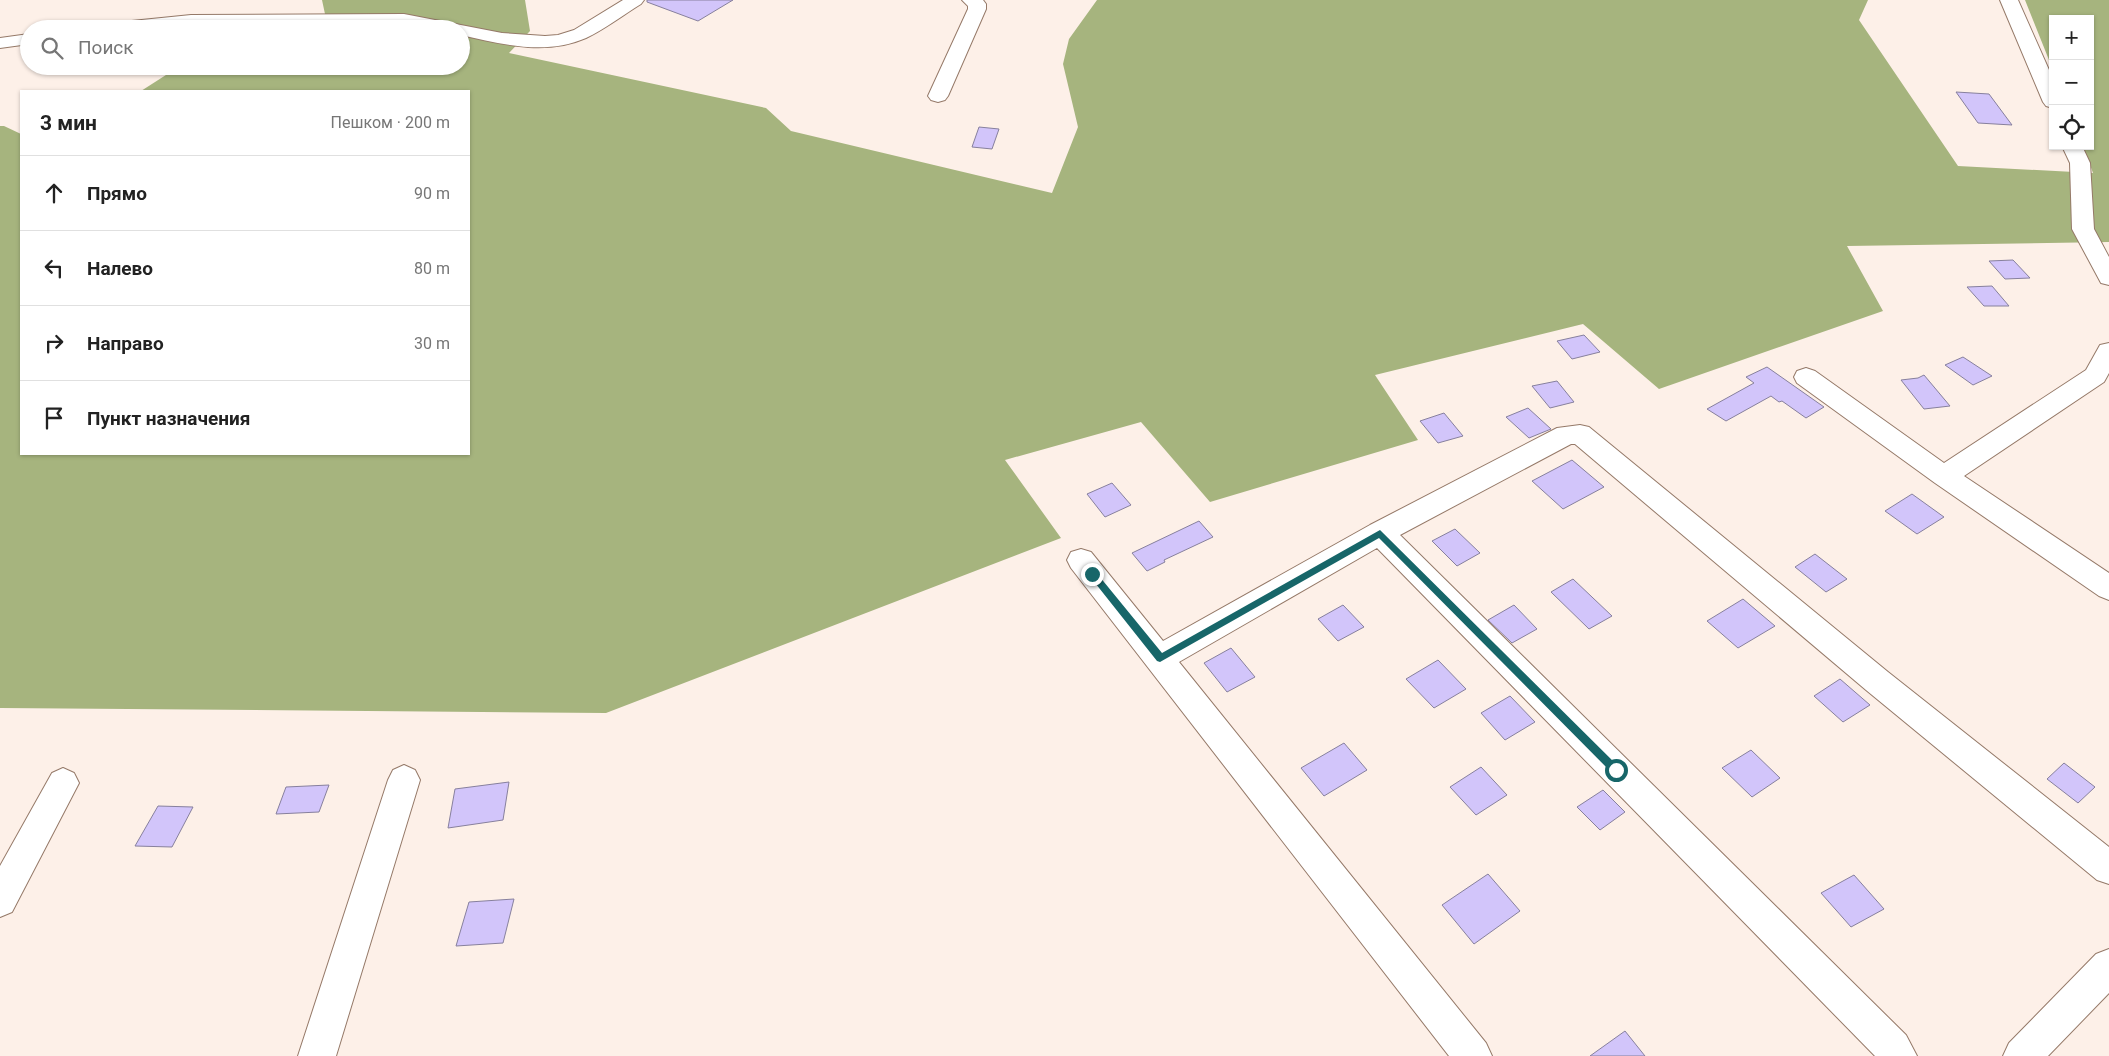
<!DOCTYPE html>
<html lang="ru">
<meta charset="utf-8">
<style>
:root{--surface:#fff;--page:#f6f6f6;--text:#222;--muted:#767676;--line:#e0e0e0}
body{margin:0;font-family:Roboto,sans-serif;background:var(--page);color:var(--text)}
.controls{position:absolute;right:15px;top:15px;display:grid;overflow:hidden;border-radius:0px;box-shadow:0 1px 4px #0004}
.controls button{width:45px;height:45px;display:grid;place-items:center;padding:0;border:0;border-bottom:1px solid var(--line);background:var(--surface);color:var(--text);font:25px sans-serif}
.stop{position:absolute;width:15px;height:15px;margin:-11px;border:4px solid #176669;border-radius:50%;background:#fff}
.stop.end{background:#176669;border-color:#fff;box-shadow:0 1px 5px #0008}
.list{margin:0;padding:0;list-style:none}
h2{display:flex;justify-content:space-between;align-items:center;height:65px;margin:0;padding:0 20px;font-size:21px}
h2 small{font-size:16px;font-weight:400;color:var(--muted)}
.list li{display:grid;grid-template-columns:32px 1fr auto;gap:15px;align-items:center;box-sizing:border-box;height:75px;padding:0 20px;border-top:1px solid var(--line)}
.list b{display:block;font-size:19px;white-space:nowrap}
.list em{font-size:16px;font-style:normal;color:var(--muted)}
.icon{flex:none;width:28px;height:28px;fill:none;stroke:currentColor;stroke-width:2;stroke-linecap:round;stroke-linejoin:round}
.map{position:relative;flex:none;width:2109px;height:1056px;overflow:hidden}
.search{position:absolute;background:var(--surface);box-shadow:0 1px 4px #0004;left:20px;top:20px;width:450px;height:55px;display:flex;align-items:center;gap:12px;box-sizing:border-box;padding:0 18px;border-radius:28px;color:var(--muted);font-size:19px}
.panel{position:absolute;background:var(--surface);box-shadow:0 1px 4px #0004;left:20px;top:90px;width:450px;height:365px;border-radius:0px}
.map>svg:first-child{display:block}
</style>
<div class="map">
<svg width="2109" height="1056" viewBox="0 0 2109 1056">
<rect width="100%" height="100%" fill="#fdf0e8"/>
<!-- forest -->
<path fill="#a6b47e" d="M322,0H525L530,31L509,53L766,108L791,131L1052,193L1078,127L1063,64L1069,39L1097,0H1868L1859,20L1958,166L2093,173L2083,146H2090V19H2053V70L2025,0H2109V242L1847,246L1883,311L1659,389L1583,324L1375,375L1418,440L1210,502L1141,422L1005,460L1061,538L606,713L0,708V126H4L21,134V454H469V91H141L180,66H461V29H288L325,14Z"/>
<!-- building -->
<path fill="#d2c5fa" stroke="#87809d" d="M647,0H733L698,21L647,2Z
M1956,92L1989,94L2012,125L1978,123Z
M979,127L999,129L992,149L972,147Z
M2013,260L2030,278L2005,279L1989,261Z
M1992,286L2009,306H1984L1967,287Z
M1584,335L1600,352L1572,359L1557,341Z
M1963,357L1992,376L1973,385L1945,365Z
M1767,367L1824,407L1806,418L1782,401L1779,402L1771,396L1726,421L1707,409L1754,383L1746,377Z
M1924,375L1950,406L1924,409L1901,380L1918,378Z
M1557,381L1574,402L1550,408L1532,386Z
M1528,408L1551,429L1529,438L1506,417Z
M1444,413L1463,436L1438,443L1420,421Z
M1572,460L1604,487L1563,509L1532,481Z
M1112,483L1131,505L1105,517L1087,494Z
M1912,494L1944,517L1917,534L1885,511Z
M1199,521L1213,537L1164,560L1165,562L1147,571L1132,553Z
M1455,529L1480,553L1457,566L1432,541Z
M1815,554L1847,579L1826,592L1795,567Z
M1573,579L1612,616L1589,629L1551,592Z
M1743,599L1775,626L1738,648L1707,621Z
M1343,605L1364,627L1338,641L1318,619Z
M1514,605L1537,629L1512,643L1488,620Z
M1231,648L1255,677L1227,692L1204,663Z
M1438,660L1466,689L1434,708L1406,679Z
M1840,679L1870,705L1843,722L1814,696Z
M1510,696L1535,722L1505,740L1481,713Z
M1344,743L1367,770L1324,796L1301,768Z
M1751,750L1780,778L1752,797L1722,768Z
M2064,763L2095,787L2078,803L2047,779Z
M1481,767L1507,795L1476,815L1450,787Z
M509,782L503,820L448,828L455,789Z
M329,785L319,812L276,814L286,787Z
M1603,790L1625,812L1600,830L1577,807Z
M158,806L193,807L172,847L135,846Z
M1488,874L1520,911L1474,944L1442,905Z
M1854,875L1884,909L1851,927L1821,893Z
M514,899L503,943L456,946L469,902Z
M1625,1031L1645,1056H1590Z"/>
<g fill="none" stroke-linecap="round" stroke-linejoin="round">
<!-- minor casing -->
<g stroke="#957968" stroke-width="2">
<path id="minor" d="M623,0H644L641,4C623,15 605,29 586,38C545,56 502,44 461,35V29H426L404,24L191,25L157,29H93L96,25L102,24L191,15L404,14L502,33L545,36L558,35L574,30Z
M962,0H983L986,4V9L948,96L945,100L938,102L931,100L928,96L968,9V6Z
M2000,0H2018L2053,79V108L2046,106L2043,102Z
M29,34V44L0,48V38Z
M2062,146H2082L2090,163L2094,229L2109,257V285L2101,283L2072,229L2070,163Z
M2109,343V373L2104,382L1964,476L2109,573V600L2099,596L1935,483L1797,383L1794,377L1797,371L1806,368L1815,371L1944,463L2086,370L2100,345Z
M1580,425L1589,427L1888,672L2109,847V884L2097,880L1866,690L1575,444H1571L1400,535L1906,1035L1917,1056H1875L1377,548L1179,662L1486,1043L1492,1056H1449L1071,568L1067,560L1071,552L1081,549L1091,552L1163,641L1370,525L1557,428Z
M404,765L415,770L420,780L336,1056H298L388,780L393,770Z
M63,768L74,773L79,783L12,912L0,917V866L52,773Z
M2109,949V993L2048,1056H2003L2009,1043L2096,954Z"/>
</g>
<!-- minor -->
<use href="#minor" fill="#fff" fill-rule="evenodd"/>
</g>
<!-- route -->
<path fill="#176669" d="M1380,530L1619,767V773H1612L1379,538L1160,662L1157,661L1088,574L1089,571H1095L1162,653Z"/>
</svg>
<div class="controls">
<button>+</button>
<button>−</button>
<button><svg class="icon" aria-label="locate" viewBox="0 0 24 24"><circle cx="12" cy="12" r="6"/><path d="M12 2v4M12 18v4M2 12h4M18 12h4"/></svg></button>
</div>
<div class="stop" style="left:1616px;top:770px"></div>
<div class="stop end" style="left:1092px;top:574px"></div>
<div class="search"><svg class="icon" aria-label="search" viewBox="0 0 24 24"><circle cx="10" cy="10" r="6"/><path d="M15 15l6 6"/></svg>Поиск</div>
<section class="panel">
<h2>3 мин<small>Пешком · 200 m</small></h2>
<ul class="list">
<li><svg class="icon" aria-label="ahead" viewBox="0 0 24 24"><path d="M12 20V5M6 11l6-6 6 6"/></svg><div><b>Прямо</b></div><em>90 m</em></li>
<li><svg class="icon" aria-label="left" viewBox="0 0 24 24"><path d="M17 20v-9H6M10 6l-5 5 5 5"/></svg><div><b>Налево</b></div><em>80 m</em></li>
<li><svg class="icon" aria-label="right" viewBox="0 0 24 24"><path d="M7 20v-9h11M14 6l5 5-5 5"/></svg><div><b>Направо</b></div><em>30 m</em></li>
<li><svg class="icon" aria-label="arrive" viewBox="0 0 24 24"><path d="M6 21V4h12l-3 4 3 4H6"/></svg><div><b>Пункт назначения</b></div></li>
</ul>
</section>
</div>
